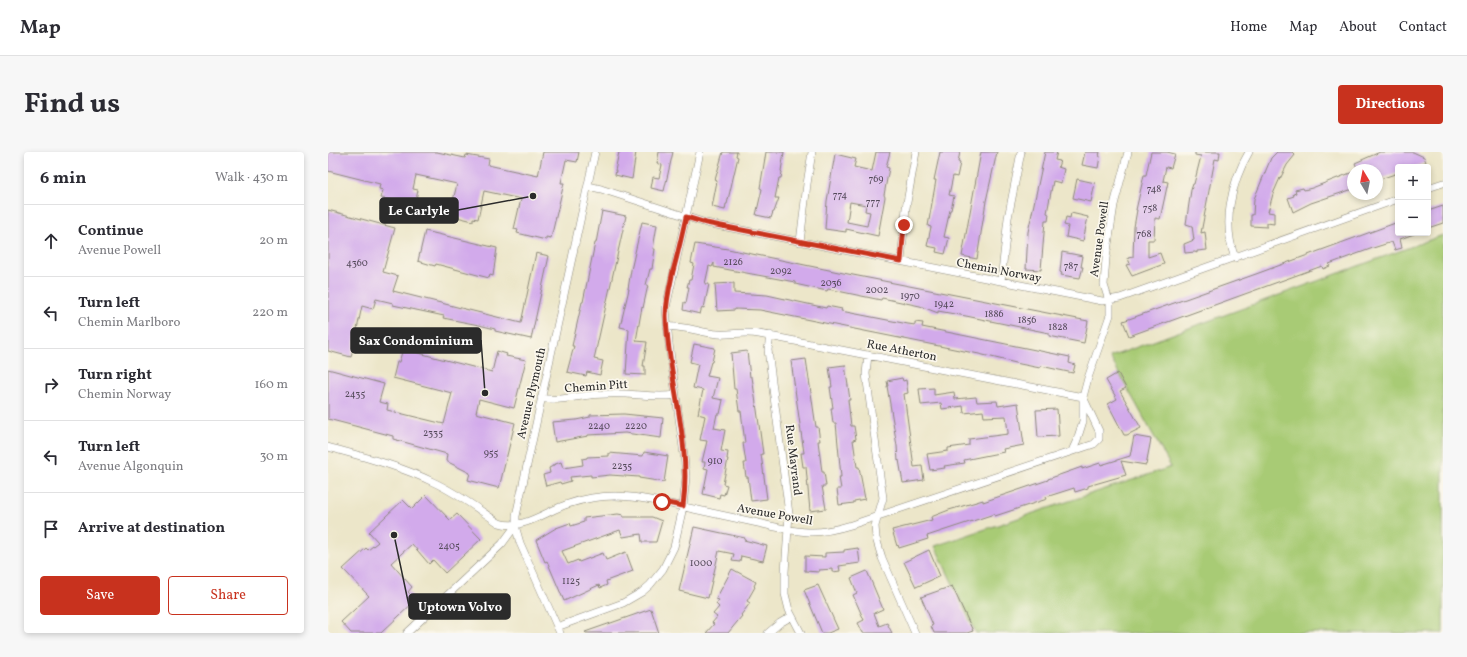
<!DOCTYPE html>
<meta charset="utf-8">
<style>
:root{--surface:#fff;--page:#f7f7f7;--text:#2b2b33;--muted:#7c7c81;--line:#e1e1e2;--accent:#c8321e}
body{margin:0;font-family:Vollkorn,serif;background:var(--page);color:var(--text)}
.controls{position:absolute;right:12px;top:12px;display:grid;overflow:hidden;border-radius:4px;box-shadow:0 2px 6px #0003}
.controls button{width:36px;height:36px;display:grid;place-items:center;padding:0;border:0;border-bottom:1px solid var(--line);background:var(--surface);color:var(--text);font:20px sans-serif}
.compass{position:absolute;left:1019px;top:12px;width:36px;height:36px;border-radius:50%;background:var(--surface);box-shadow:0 2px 6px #0003;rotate:350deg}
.stop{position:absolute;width:12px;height:12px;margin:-9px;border:3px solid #c8321e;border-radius:50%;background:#fff}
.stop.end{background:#c8321e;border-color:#fff;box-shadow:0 1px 4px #0008}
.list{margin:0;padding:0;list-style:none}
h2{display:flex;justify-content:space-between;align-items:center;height:52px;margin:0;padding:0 16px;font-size:17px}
h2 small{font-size:13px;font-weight:400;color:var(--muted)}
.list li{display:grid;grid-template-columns:26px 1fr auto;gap:12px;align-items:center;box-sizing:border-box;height:72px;padding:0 16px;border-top:1px solid var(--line)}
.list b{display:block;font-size:15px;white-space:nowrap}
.list p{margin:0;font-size:13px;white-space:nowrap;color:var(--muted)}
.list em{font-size:13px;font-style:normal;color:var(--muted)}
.actions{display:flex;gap:8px;padding:12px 16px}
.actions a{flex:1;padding:9px 0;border:1px solid var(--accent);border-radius:4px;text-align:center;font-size:14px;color:var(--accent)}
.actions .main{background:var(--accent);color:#fff}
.icon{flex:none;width:22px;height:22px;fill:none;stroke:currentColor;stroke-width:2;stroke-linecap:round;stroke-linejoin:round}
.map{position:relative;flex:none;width:1115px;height:481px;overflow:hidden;border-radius:4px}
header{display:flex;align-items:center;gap:24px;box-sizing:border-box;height:56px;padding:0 20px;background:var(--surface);border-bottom:1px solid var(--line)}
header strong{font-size:19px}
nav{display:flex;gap:22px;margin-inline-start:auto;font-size:14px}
.intro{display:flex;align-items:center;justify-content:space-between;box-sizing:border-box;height:96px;padding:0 24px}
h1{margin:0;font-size:28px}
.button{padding:10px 18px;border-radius:4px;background:var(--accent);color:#fff;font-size:14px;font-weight:700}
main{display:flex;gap:24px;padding:0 24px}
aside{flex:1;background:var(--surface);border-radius:4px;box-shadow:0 2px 6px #0003}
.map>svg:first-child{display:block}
</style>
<header>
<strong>Map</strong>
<nav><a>Home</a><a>Map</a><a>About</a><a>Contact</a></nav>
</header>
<div class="intro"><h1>Find us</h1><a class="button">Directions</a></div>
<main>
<aside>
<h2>6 min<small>Walk · 430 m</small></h2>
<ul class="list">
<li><svg class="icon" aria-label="ahead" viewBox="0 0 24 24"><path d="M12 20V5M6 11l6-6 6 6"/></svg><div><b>Continue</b><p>Avenue Powell</p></div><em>20 m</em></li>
<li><svg class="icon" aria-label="left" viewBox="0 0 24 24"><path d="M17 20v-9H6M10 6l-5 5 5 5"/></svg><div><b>Turn left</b><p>Chemin Marlboro</p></div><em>220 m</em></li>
<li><svg class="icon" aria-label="right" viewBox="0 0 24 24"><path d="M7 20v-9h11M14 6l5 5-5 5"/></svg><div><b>Turn right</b><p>Chemin Norway</p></div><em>160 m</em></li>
<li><svg class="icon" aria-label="left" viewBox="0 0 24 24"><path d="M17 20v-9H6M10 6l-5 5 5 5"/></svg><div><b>Turn left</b><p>Avenue Algonquin</p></div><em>30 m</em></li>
<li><svg class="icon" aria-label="arrive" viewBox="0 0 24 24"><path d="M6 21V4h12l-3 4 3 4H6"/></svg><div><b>Arrive at destination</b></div></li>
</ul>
<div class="actions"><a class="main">Save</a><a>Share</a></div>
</aside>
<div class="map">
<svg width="1115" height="481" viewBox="0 0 1115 481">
<rect width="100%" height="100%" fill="#fbf7ec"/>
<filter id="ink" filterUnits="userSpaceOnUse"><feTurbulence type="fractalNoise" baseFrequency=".025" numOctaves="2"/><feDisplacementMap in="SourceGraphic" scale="8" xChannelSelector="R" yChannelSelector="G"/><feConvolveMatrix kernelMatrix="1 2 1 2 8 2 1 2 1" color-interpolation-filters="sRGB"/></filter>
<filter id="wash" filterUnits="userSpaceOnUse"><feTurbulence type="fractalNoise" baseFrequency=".012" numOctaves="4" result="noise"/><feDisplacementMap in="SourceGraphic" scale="16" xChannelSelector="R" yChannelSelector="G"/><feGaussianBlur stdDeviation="0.9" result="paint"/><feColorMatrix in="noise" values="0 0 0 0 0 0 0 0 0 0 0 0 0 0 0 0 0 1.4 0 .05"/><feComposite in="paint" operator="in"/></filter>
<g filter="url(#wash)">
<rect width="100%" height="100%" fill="#ece6c9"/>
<!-- green -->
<path fill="#a8cb74" stroke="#6a7b50" d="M1115,83V481H648L607,394L843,315L782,205Z"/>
<g id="blocks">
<!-- building -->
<path fill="#d2aaeb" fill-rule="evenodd" d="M0,0H109L137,6L138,3L161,7L160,13L210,24L215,0H251L249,10L238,8L233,31H236L223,86L218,85V88L189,81L190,78L186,77L193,47L156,39L150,67L145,66V69L125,64V62L122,61L129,32L88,23L85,37L90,38L87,53L53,46L55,38L51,37L52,32L0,19Z
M291,0H308L304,27L287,23L288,19H287Z
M331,0H345L336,39L323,36L325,25L331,26L334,13L329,11Z
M395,0H409L408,4L410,5L399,52H398L397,58L384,55L389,29L387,28Z
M438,0H456L453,19L454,20L453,26H451L447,46H451L446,60H445L443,66L428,63L434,37L432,36Z
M548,0H562L558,15L561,16L556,43L557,45L550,84L518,77V80L497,77L499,49L507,2L528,7L526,15L544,19ZM522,50L538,53L537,59L542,60L539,74L519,70Z
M612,0H632L630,10L632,11L629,25L625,24L621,43L626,44L623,58H622L616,85L621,86L617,102L608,100L609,96L599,94L603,75L600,74L608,28H606Z
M653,0H669L658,49L649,107L634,104Z
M717,0H729L727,8L732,9L730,15L736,17L733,31L725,29L719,61L721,62L720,69H717L713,118L698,117L700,80Z
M757,0H772L771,4H772L770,16L754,13Z
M823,0H839L847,2L843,16L838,15L835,29L840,30L832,67L827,66L826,88H820V105L832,101L836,112L804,124L798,113L802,112L800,106L805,105L806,75L809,58H808L816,23H818Z
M867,0H892L891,8L887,7L873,81L877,80L879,98L869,99V101L867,100L857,101L856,92L866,88L864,74L858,72L863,38L865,32H866L873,4L867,3Z
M949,0H964L967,3L959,13L952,27V26L945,42L940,60L946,61V72L939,71V75L923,74V63H925L926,47L943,6Z
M1052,0H1085L1096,5L1098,10L1086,15H1070V21L1049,28V18H1030L1027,11Z
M1025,20V37L983,51L965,60L960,46L966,44L965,42L968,41L967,38L975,36L976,38L984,36Z
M749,27L767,31L763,50L745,46Z
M1115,54V71L1100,76V59Z
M0,58L67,76L55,120L70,124L65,139L193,171L208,101L221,104L203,187L167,179V177L151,173L115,166L116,164L65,153V151L48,147L45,157L34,154L23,205L0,199Z
M274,59L298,64L266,207L275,209L272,223L259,220L258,224L239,220L246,194H244L254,150H255L267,91H268Z
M743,61L760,65L755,89L738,85L740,74L736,73L738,65L742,66Z
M314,70L329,73L325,97H327L325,110L324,117H322L318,133H320L315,156L314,155L308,189L319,190L315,214H317V223L298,222L301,177L292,175L301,137H300L303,118Z
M1070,70V81L1086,82L1072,87L1074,96L1067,98L1064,90L1045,96L1001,112L1002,114L995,117L994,114L801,184L795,169L801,167L928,122Z
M97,79L169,96L165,124L162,123L161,126L108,112L107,114L90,109Z
M367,92L400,97L525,123L760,169L756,191L721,184V181L638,164L610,159V161L592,154L554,146L553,148L500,137L499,139L467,132V130L386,115V111L384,115L381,114L377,132H381L376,156L374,155L372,162L355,158L356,150L358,151L361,135H359L361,128H363L366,112L363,111Z
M734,100L755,104L753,115H755L752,126L733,123L734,121L732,120Z
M406,131V141L439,143L498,156L499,154L514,157L513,159L580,172L587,173V170L595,171L594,175L742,205L741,211L747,213L745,221L713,214L712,216L692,212L651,202L432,158L407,157V158L389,159L387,132Z
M366,192L387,196L384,210H383L379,224L390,226L385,246L395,248L392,262H389L386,276L397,278L393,299L400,300L399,307H400L395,332L399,333L396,343L392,342L391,346L375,342L380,317L376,316L377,310H374L379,289L372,288L377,264L370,262L375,238L365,236L370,212L362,210Z
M75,197L164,220L169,199L179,202L178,204L198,208L186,256L151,247L148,261L187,271L171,336L140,328L142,321L118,309L119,302L65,287V284L0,267V217L56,232L51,250L60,252L59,258L116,272L124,241L65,226L69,210H71Z
M419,199L422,225H424L429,258L435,302H433L439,347L423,349L420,325H418L416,311H418L415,291H417L413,259H411L408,237H406L403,201Z
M478,207L488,275H490L492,289H490L494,320H496L498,334H494L498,357L482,359L478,315H475L473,301H476L463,209Z
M517,213L522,248H520L523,274H526L528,287L525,288L529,315H531L537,347L526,349V351L511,353L509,337H513L511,325H513L508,271H505L503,256H505L502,235H504L501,215Z
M790,221L798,236L792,239L813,276L799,283H796L780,252L789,247L778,228Z
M574,226L575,229L578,228L580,241L576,242L586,315L594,314L596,328L575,331L571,308L570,309L569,294L559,234H560L559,229Z
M606,236V243L626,240L627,247L648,245L649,250L669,249L670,254L690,251L696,293L675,297L676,300L636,308L637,311L616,314L617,316L602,318L599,302L620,299V296L641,293V287L680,282V280L678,264L656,265L655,259L636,261L635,254L614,257L613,251L593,253L591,237Z
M729,257L731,284L710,285L708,258Z
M296,262L335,266L333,286L297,281L260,283V284L227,290L224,270L248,268L262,265V263Z
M806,284L823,287L818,313L793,309L798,323L760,334V336L747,340L746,336L718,345L719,347L667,364L666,362L599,384L600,387L571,396L570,393L569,394L564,378L604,368L603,365L621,358L655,348V350L720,328V327L754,315V317L772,311L773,313L802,304Z
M316,300L340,304L336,330L311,326V325L282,323L263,325V323L242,325L243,329L233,332L232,330L218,334L215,323L222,321L221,316L225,314V313L233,310L235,316L255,313L254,307L259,306V305L281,304V301L315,304Z
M98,343L122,368L129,362L153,387L117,421L105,408L101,412L84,392L63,411L84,435L80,440L88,448L53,481H23L13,470L41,444L15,417L38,396L40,398L50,390L41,380L75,348L84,357Z
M290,362L295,363V365H324L334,369L328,390H314L313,382L295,385L292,378L234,399L240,412L250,408L251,410L275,401L278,408L298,400L305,419L278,429L279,433L272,436L271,433L236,449L219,409L217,410L208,388L228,376L242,371L243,374L256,370V366Z
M366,375L417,386L416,388L439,394L435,409L413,404L412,410L404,409L406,402L391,399L380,446L351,439Z
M530,396L532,411L511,414L512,419L505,420V417L491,418V420L477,419V404L497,405V401L516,400V398Z
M601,398L612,424L588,435L576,410Z
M404,417L428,430L426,434L427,435L419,449L422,451L413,463L414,464L400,481H378L386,472L384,471L389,465L385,462L391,455L388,452L391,448L388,447Z
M539,419L555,457L546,461L551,474L559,471L564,481H535L530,471L536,468L525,443L529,441L523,426Z
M490,433L510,477L500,481H494L476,438Z
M624,434L645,479L639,481H606L603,474L605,473L593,445Z
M323,457L331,481H258L257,480Z"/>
</g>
</g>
<g filter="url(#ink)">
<use href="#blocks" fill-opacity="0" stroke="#8c887a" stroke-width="1"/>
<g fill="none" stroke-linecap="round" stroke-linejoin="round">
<!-- street casing -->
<g stroke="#8c887a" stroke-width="8">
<path id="street" d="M260,34L273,37L378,71L774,149L792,146L1070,47
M1100,36L1115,31
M472,90L479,32L484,0
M907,106C894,71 903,31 921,0
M573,109L578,56L588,0
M673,129L680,66L693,0
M339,175C356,173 373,181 390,182C404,183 417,179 431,182L755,245
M442,183L440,198L461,362L457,420V442L461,458L473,481
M540,203L538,222L555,346L547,374L548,386L554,406L587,481
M213,246C224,249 236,247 247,245C264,242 281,241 299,242C316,243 331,246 348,243
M0,295C36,305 72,314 105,330C129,341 150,357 171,371C194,379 218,359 240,352C255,347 271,344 287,344C308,344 328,349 347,353C375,359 403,365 430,371C448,375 466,380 484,380C498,380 510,377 523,373L766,292L771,287V279L755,245
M744,299L749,288L755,269V245L760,226L782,163V152L776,133L778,106L786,53L800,0
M229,475L295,451L314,440L322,433L335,417L346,395L355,355L358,325L356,303L341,192L338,156L372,0
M79,481L174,392L188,373
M232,481L192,391L188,377V364L267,0
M440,481L452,471L464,464"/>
</g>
<!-- street -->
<use href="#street" stroke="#fff" stroke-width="7"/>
</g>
</g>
<g fill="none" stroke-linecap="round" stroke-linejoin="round" filter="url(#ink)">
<!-- route -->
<path stroke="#c8321e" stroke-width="5" d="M334,350L355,354C364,291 340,227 338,164C338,148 342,133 345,119C350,101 354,83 358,65L378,71L573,109L576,73"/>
</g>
<g text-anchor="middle" stroke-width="3.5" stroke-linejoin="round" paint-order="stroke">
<!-- number labels -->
<g font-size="10" fill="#554b5b">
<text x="548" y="30">769</text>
<text x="826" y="40">748</text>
<text x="512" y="46">774</text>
<text x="545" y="53">777</text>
<text x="822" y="59">758</text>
<text x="816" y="85">768</text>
<text x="405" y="113">2126</text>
<text x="29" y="114">4360</text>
<text x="743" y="117">787</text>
<text x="453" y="122">2092</text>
<text x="503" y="134">2036</text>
<text x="549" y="141">2002</text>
<text x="582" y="147">1970</text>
<text x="616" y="155">1942</text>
<text x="666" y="165">1886</text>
<text x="699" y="171">1856</text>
<text x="730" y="178">1828</text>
<text x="27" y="245">2435</text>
<text x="271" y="277">2240</text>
<text x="308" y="277">2220</text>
<text x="105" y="284">2335</text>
<text x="163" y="304">955</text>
<text x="387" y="312">910</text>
<text x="294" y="317">2235</text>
<text x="121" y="397">2405</text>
<text x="373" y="414">1000</text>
<text x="243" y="432">1125</text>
</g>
<!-- street labels -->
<g font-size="12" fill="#2b2b2b" stroke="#fbf7ec">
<text transform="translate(771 87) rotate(-82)" y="4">Avenue Powell</text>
<text transform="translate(671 118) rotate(11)" y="4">Chemin Norway</text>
<text transform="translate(574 198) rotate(11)" y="4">Rue Atherton</text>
<text transform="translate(268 234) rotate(-4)" y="4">Chemin Pitt</text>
<text transform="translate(203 241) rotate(-77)" y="4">Avenue Plymouth</text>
<text transform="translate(466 308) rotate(83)" y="4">Rue Mayrand</text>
<text transform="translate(447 362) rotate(10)" y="4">Avenue Powell</text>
</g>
</g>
<!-- callouts -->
<path fill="none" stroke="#2b2b2b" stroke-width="1.5" d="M205 44L130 58M157 241L153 188M66 383L81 454"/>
<g fill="#2b2b2b" stroke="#fbf7ec" stroke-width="1.5">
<circle cx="205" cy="44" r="4"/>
<circle cx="157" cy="241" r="4"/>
<circle cx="66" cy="383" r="4"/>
</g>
<g fill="#2b2b2b" stroke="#2b2b2b" stroke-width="1.5">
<rect x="52" y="46" width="78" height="25" rx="4"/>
<rect x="23" y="176" width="130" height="25" rx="4"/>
<rect x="81" y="442" width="101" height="25" rx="4"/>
</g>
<g font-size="13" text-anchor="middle" font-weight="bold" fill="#fff">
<text x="91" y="63">Le Carlyle</text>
<text x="88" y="193">Sax Condominium</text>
<text x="132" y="459">Uptown Volvo</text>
</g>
</svg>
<div class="controls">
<button>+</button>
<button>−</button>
</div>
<svg class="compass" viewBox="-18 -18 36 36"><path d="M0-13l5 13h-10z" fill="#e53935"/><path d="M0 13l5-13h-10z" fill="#7c7c81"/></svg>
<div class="stop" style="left:334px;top:350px"></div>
<div class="stop end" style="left:576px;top:73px"></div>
</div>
</main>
